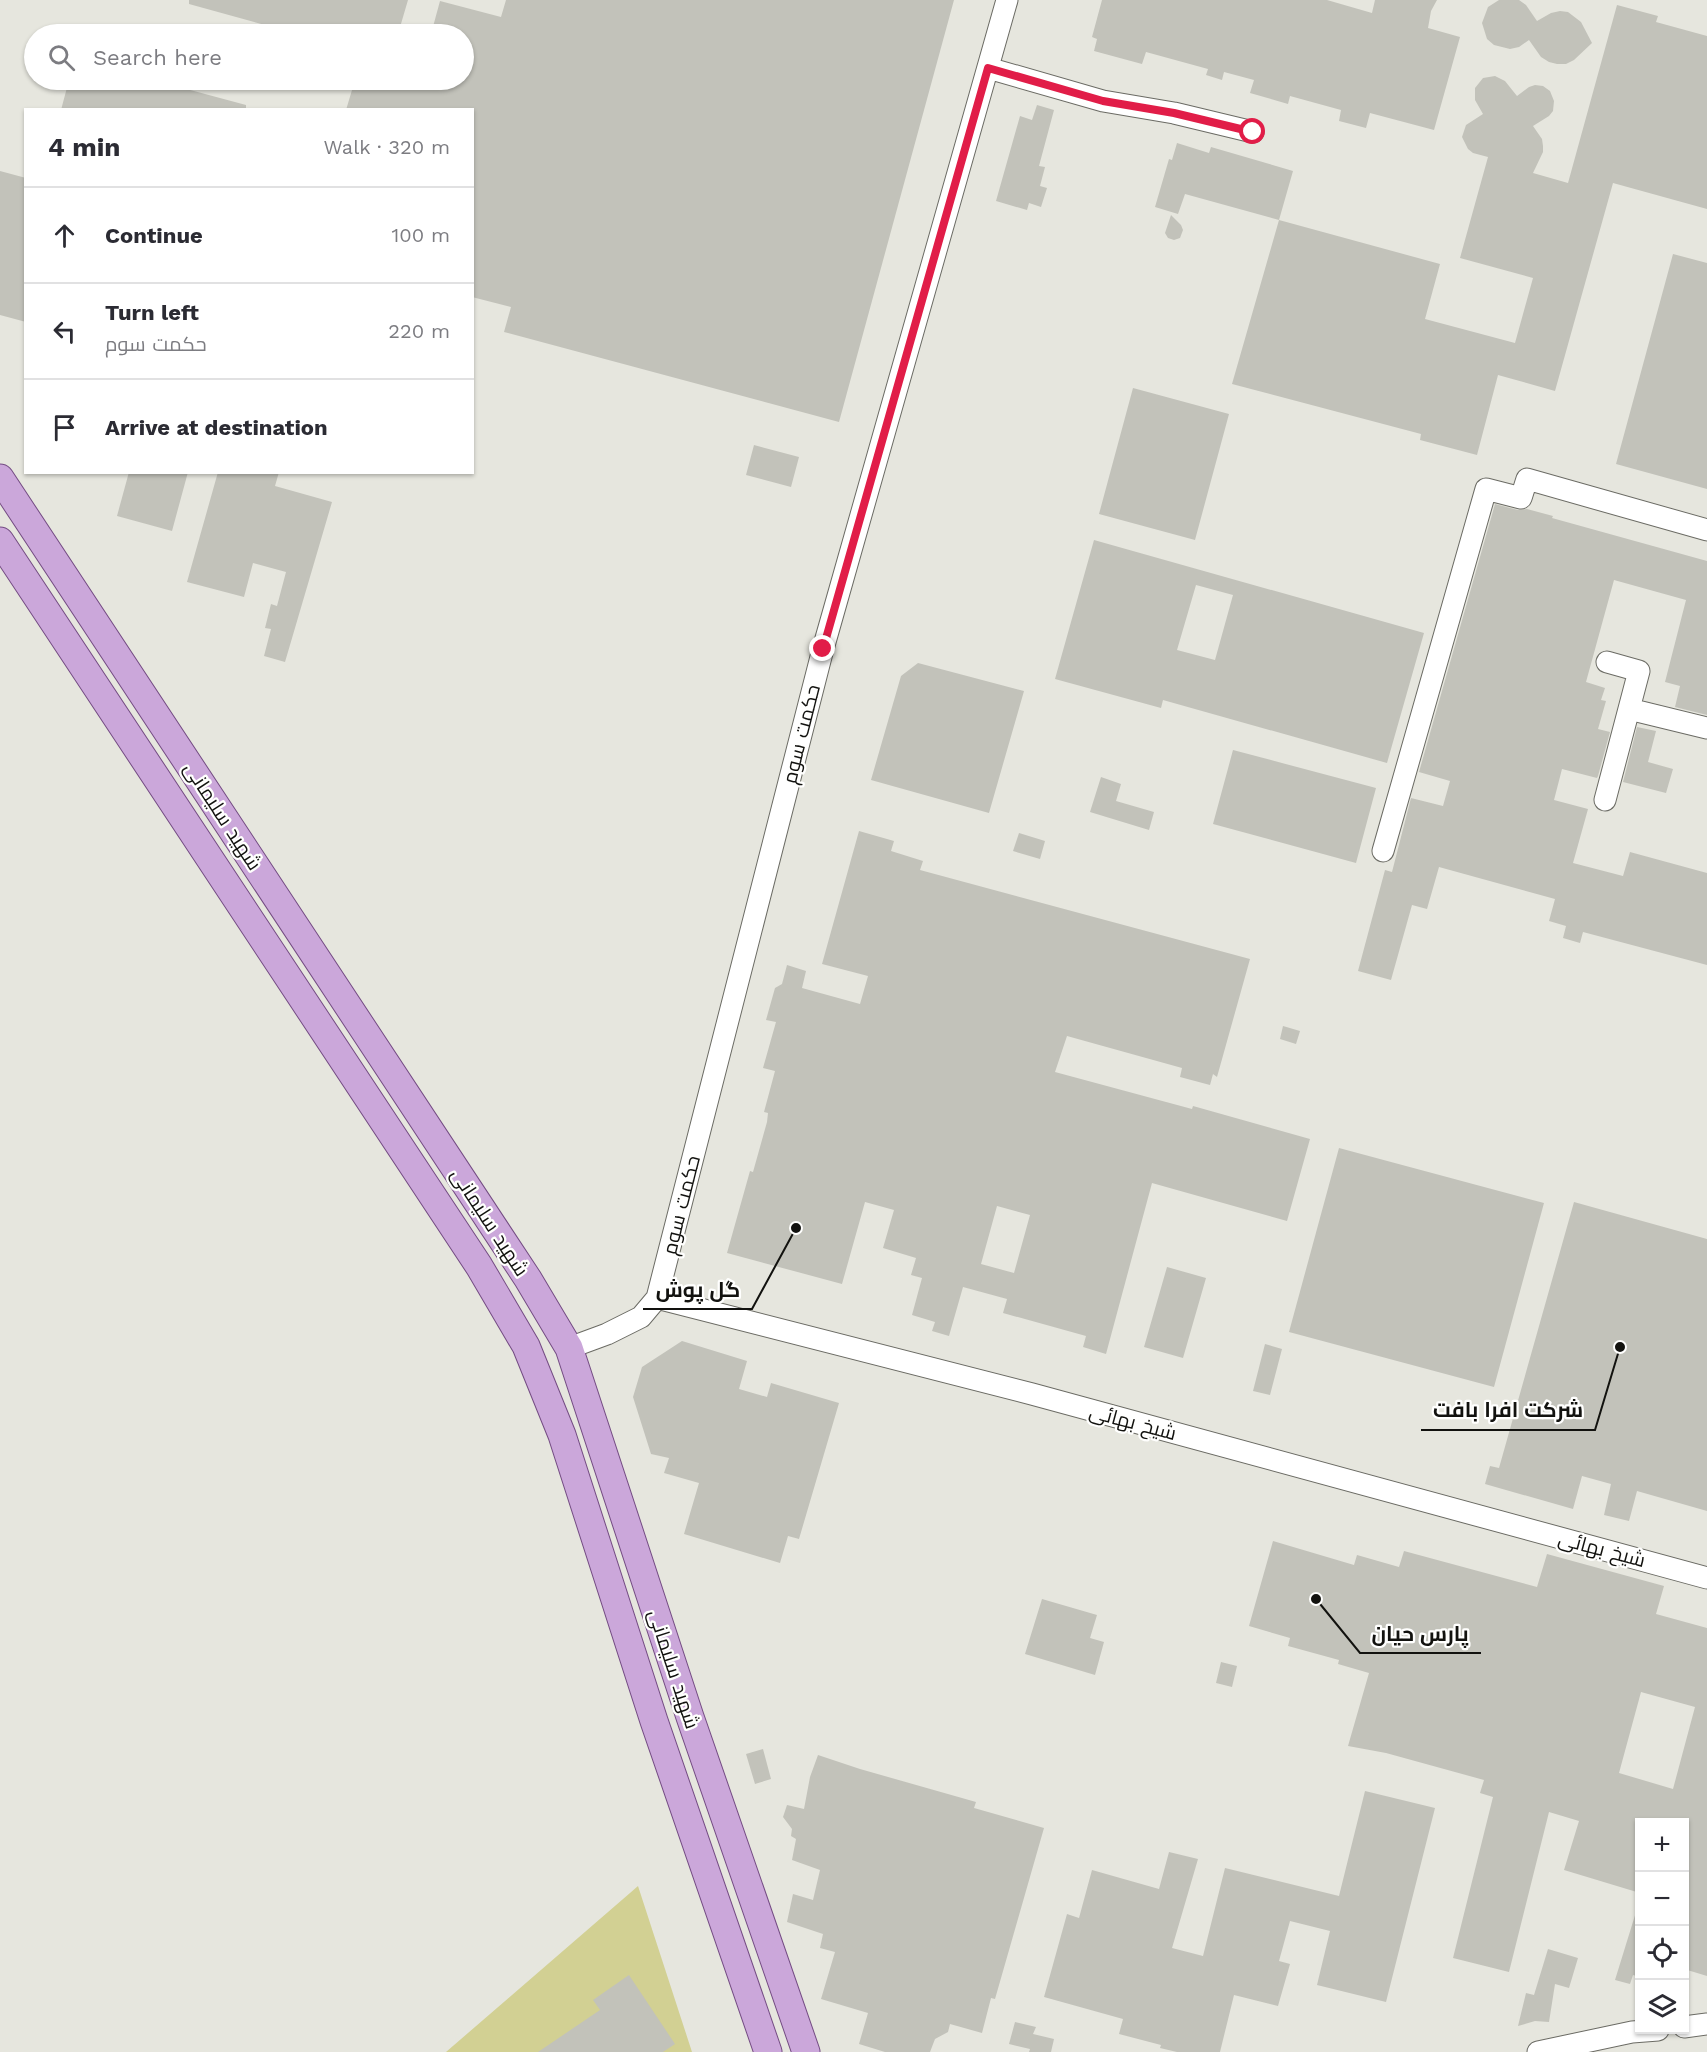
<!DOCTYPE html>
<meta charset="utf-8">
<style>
:root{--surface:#fff;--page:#f2f2f3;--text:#2b2b33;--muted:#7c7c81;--line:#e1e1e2}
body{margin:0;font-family:"Work Sans",Cairo,sans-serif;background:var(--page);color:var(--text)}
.controls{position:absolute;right:18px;bottom:18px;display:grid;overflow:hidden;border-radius:0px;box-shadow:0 2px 4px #0004}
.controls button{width:54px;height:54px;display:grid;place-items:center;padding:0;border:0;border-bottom:2px solid var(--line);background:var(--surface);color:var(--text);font:30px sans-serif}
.stop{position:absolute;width:18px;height:18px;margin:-14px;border:4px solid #e11d48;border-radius:50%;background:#fff}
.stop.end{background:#e11d48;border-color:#fff;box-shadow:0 2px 6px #0008}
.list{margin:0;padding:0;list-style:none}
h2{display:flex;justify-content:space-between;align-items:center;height:78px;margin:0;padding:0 24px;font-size:26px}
h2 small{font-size:20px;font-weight:400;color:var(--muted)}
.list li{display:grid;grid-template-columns:39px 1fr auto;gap:18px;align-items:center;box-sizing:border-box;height:96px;padding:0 24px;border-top:2px solid var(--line)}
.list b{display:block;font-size:22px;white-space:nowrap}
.list p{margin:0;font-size:20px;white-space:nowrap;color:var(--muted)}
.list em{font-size:20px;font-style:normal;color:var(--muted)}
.icon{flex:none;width:33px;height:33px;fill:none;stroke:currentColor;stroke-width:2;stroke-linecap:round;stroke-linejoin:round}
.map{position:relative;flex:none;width:1707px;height:2052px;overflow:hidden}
.search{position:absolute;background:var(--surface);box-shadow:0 2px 4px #0004;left:24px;top:24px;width:450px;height:66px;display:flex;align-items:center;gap:15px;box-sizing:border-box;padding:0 21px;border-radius:33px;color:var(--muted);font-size:22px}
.panel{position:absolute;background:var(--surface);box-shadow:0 2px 4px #0004;left:24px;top:108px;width:450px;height:366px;border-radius:0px}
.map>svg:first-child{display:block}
</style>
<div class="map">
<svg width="1707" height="2052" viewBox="0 0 1707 2052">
<rect width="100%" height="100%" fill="#e6e6de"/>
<!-- green -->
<path fill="#d2d093" d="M638,1886L692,2052H446L630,1893Z"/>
<!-- building -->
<path fill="#c2c2ba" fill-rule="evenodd" d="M189,0H408L398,34H297L189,4Z
M506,0H954L839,422L504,332L511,307L472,297V110H346L355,80H464V34H431L440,1L501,17Z
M1102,0H1327L1372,13L1375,0H1437L1431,11L1428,28L1460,37L1434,130L1370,113L1366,128L1339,121L1341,110L1290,96L1288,104L1250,93L1254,80L1224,72L1222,80L1206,75L1208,69L1146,52L1142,64L1094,51L1097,39L1092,37Z
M1499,0H1519L1526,5L1537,21L1551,13L1560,11L1568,12L1581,22L1592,43L1574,60L1566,64H1557L1549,62L1541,57L1529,40L1519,47L1510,49L1494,45L1487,39L1482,23L1488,7Z
M1617,5L1658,16L1656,22L1707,36V209L1613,183L1555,391L1498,375L1477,455L1420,440L1421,434L1232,384L1279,220L1440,264L1425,319L1515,343L1533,278L1460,258L1488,157L1473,153L1468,149L1462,137L1466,125L1483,114L1475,100V88L1483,78L1495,76L1505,81L1517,96L1529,87L1535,85L1543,86L1550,91L1554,101L1553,111L1549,116L1533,126L1542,139L1543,146V152L1533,173L1568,183Z
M69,80H153L246,105V110H61Z
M1037,105L1054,110L1039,166L1045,167L1040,186L1047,188L1041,207L1029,203L1027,210L996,201L1020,116L1032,120Z
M1177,143L1209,153L1211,147L1293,171L1279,220L1185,194L1178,214L1155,207L1169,159L1172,160Z
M0,171L26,178V322L0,315Z
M1171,215L1181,225L1183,230L1180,238L1174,240L1168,238L1165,233Z
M1673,254L1707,263V489L1616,464Z
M1133,388L1229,414L1195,540L1099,514Z
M754,445L799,457L791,487L746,475Z
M129,472H188L172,531L117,516Z
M218,472H279L275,486L332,502L285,662L264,656L271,629L265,628L271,604L277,606L286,572L253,563L244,597L187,582Z
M1495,504L1518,510L1527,509L1553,516L1552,518L1707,561V715L1675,707L1680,686L1665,682L1686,600L1614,580L1586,682L1605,688L1601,700L1606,701L1598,729L1610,732L1598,776L1597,778L1562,769L1554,800L1588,809L1573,863L1623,876L1630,852L1707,873V965L1583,932L1580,943L1563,938L1566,926L1549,921L1555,899L1439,867L1427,909L1412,905L1391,980L1358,971L1385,870L1392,872L1411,798L1443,806L1450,781L1419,772Z
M1094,540L1424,633L1387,763L1163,700L1161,708L1055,679ZM1196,585L1233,595L1215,660L1177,650Z
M918,663L1024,691L989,813L871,780L901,676Z
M1637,727L1656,731L1648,762L1673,769L1666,793L1623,782Z
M1233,750L1376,788L1356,863L1213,824Z
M1101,777L1121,784L1116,801L1154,812L1149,830L1090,812Z
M859,831L894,841L891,851L923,861L920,870L1250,959L1217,1077L1213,1074L1210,1085L1180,1077L1182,1068L1067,1036L1055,1072L1192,1109L1193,1106L1310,1139L1287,1221L1152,1183L1106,1354L1083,1347L1086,1336L1003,1313L1007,1299L963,1287L949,1336L932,1331L935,1322L912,1315L922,1278L911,1275L916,1258L883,1248L894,1210L865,1202L842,1284L727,1253L750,1171L753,1172L767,1122L768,1113L764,1112L775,1071L763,1068L776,1022L766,1020L775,988L782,984L787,965L806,971L802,988L860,1004L868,976L822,964ZM997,1206L1030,1215L1014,1273L981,1264Z
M1019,833L1045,841L1040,859L1013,851Z
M1283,1026L1300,1031L1296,1044L1280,1039Z
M1339,1148L1544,1203L1494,1387L1289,1332Z
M1574,1202L1707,1239V1511L1637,1491L1629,1521L1604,1515L1611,1484L1582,1476L1573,1509L1485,1484L1490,1466L1499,1468Z
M1167,1267L1206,1278L1183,1358L1144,1347Z
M682,1341L747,1361L739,1389L767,1397L771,1383L839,1403L799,1539L788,1536L780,1563L684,1534L699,1483L664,1473L669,1458L651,1454L633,1397L642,1367Z
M1265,1344L1282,1349L1270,1395L1253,1391Z
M1273,1541L1354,1565L1357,1555L1399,1567L1404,1551L1537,1587L1547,1554L1664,1586L1656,1614L1707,1628V1976L1684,1969V1822H1640V1893L1564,1870L1579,1821L1549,1812L1509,1972L1453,1958L1493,1797L1480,1793L1484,1780L1386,1753L1348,1746L1369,1673L1338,1664L1339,1660L1288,1646L1290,1638L1249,1626ZM1641,1692L1695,1707L1673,1789L1619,1773Z
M1042,1599L1097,1615L1090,1638L1104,1642L1095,1675L1025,1654Z
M1221,1662L1237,1666L1232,1687L1216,1683Z
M763,1749L771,1779L755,1784L746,1754Z
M818,1755L860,1769L976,1802L974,1808L1044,1828L995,1999L991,1998L982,2033L950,2024L948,2032L935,2039L930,2052H885L859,2044L868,2013L821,1999L835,1952L820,1948L823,1934L787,1922L793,1894L813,1900L820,1870L792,1860L796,1839L791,1836L792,1829L783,1817L787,1805L804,1809L810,1777Z
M1365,1791L1435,1808L1386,2002L1317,1985L1330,1931L1290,1921L1279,1961L1290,1964L1278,2006L1234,1995L1220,2052H1177L1160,2048L1161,2045L1119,2034L1123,2019L1044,1997L1067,1914L1079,1918L1092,1870L1159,1889L1169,1852L1198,1859L1172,1948L1203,1956L1225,1868L1339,1896Z
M1636,1912H1640V1977L1633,1975L1630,1984L1615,1980Z
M1548,1949L1578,1958L1569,1988L1555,1984L1549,2022L1535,2021L1518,2026L1526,1993L1534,1995Z
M629,1975L675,2044L663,2052H538L600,2010L593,2000Z
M1015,2022L1036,2027L1033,2034L1054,2039L1051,2052H1029L1030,2049L1009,2044Z"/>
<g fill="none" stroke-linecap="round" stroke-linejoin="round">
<!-- minor casing -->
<g stroke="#6b6b64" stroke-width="23">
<path id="minor" d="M988,68L1103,101L1174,113L1253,132
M1629,709L1707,728
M1605,800L1639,671L1607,662
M1383,851L1486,489L1521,498L1527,479L1707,530
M657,1298L1032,1394L1707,1578
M569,1348L607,1334L641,1317L657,1298L823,649L1007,0
M1684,2027L1707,2024
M1538,2052L1632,2032L1658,2030"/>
</g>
<!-- major casing -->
<g stroke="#744c83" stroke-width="29">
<path id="major" d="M0,478L528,1279L569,1348L690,1717L806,2052
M0,541L479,1266L526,1346L562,1435L654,1721L768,2052"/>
</g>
<!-- minor -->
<use href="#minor" stroke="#fff" stroke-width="21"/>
<!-- major -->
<use href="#major" stroke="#cba7da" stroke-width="27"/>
</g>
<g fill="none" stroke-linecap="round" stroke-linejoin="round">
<!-- route -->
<path stroke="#e11d48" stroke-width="8" d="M823,649L988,68L1103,101L1174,113L1253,132"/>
</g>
<g text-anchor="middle" stroke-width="4.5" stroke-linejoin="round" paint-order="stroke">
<!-- street labels -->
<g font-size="20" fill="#12120f" stroke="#fffffe">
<text transform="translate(801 734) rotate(-76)" y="7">حکمت سوم</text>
<text transform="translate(223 816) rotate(57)" y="7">شهید سلیمانی</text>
<text transform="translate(681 1205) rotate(-76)" y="7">حکمت سوم</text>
<text transform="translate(490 1222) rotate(57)" y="7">شهید سلیمانی</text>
<text transform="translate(1133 1422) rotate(15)" y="7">شیخ بهائی</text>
<text transform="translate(1602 1549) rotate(15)" y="7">شیخ بهائی</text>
<text transform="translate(674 1669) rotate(72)" y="7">شهید سلیمانی</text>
</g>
</g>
<!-- callouts -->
<path fill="none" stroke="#12120f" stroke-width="2" d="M796 1228L752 1309H643M1620 1347L1595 1430H1421M1316 1599L1360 1653H1481"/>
<g fill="#12120f" stroke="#fffffe" stroke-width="2">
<circle cx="796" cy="1228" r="6"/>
<circle cx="1620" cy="1347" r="6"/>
<circle cx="1316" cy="1599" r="6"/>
</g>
<g font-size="21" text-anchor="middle" font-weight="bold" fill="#12120f" stroke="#fffffe" stroke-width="4.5" stroke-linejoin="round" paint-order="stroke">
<text x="698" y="1297">گل پوش</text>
<text x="1508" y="1417">شرکت افرا بافت</text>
<text x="1420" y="1641">پارس حیان</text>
</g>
</svg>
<div class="controls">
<button>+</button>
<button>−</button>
<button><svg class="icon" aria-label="locate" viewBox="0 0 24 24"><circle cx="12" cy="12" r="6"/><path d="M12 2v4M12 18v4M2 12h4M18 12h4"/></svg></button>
<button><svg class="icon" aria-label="layers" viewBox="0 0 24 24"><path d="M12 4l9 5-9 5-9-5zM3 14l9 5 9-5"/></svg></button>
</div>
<div class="stop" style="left:1253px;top:132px"></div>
<div class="stop end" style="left:823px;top:649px"></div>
<div class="search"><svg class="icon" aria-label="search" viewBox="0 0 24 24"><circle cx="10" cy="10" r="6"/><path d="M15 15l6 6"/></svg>Search here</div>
<section class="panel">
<h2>4 min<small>Walk · 320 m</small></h2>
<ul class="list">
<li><svg class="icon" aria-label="ahead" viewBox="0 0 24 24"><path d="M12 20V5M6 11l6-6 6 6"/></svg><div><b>Continue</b></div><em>100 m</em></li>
<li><svg class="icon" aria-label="left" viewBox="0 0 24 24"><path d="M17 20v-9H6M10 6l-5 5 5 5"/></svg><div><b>Turn left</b><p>حکمت سوم</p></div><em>220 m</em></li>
<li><svg class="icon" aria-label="arrive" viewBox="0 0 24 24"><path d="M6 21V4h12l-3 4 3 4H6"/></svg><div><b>Arrive at destination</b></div></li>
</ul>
</section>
</div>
